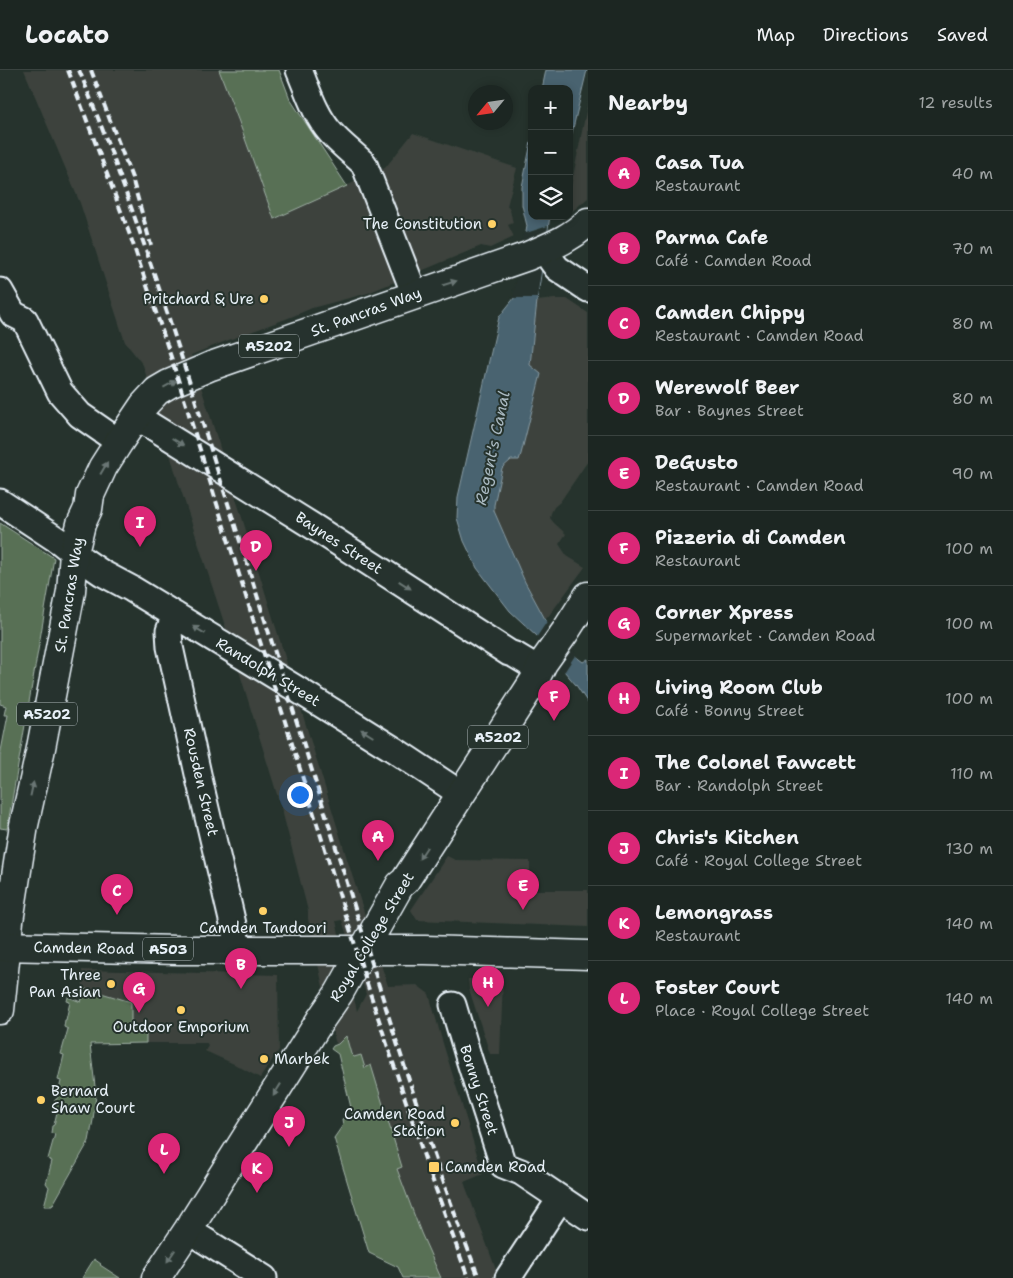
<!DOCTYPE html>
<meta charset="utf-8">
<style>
:root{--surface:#1c2622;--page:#252e2a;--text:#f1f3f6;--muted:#a0a5a5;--line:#3a4340;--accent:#db2777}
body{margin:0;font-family:"Shantell Sans",sans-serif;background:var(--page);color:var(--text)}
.controls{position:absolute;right:15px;top:15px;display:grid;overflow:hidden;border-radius:10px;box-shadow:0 2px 8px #0003}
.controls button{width:45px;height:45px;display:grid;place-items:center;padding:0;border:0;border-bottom:1px solid var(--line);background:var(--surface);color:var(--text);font:25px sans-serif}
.compass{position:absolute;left:468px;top:15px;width:45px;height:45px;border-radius:50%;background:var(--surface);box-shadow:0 2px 8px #0003;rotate:241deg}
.you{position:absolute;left:299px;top:724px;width:18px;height:18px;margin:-12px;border:4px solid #fff;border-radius:50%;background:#1a73e8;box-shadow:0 0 0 8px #1a73e833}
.badge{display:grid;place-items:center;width:32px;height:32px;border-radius:50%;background:var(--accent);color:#fff;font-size:16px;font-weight:700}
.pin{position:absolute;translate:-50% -41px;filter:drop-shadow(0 1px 2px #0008)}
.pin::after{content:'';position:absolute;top:26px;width:18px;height:15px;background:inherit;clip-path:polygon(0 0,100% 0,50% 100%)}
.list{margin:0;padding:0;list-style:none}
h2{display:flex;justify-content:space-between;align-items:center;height:65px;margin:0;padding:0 20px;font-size:21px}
h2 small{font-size:16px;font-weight:400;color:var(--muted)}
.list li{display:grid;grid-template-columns:32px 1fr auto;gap:15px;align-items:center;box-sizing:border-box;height:75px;padding:0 20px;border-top:1px solid var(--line)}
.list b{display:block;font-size:19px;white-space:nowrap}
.list p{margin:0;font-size:16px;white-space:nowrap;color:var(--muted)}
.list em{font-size:16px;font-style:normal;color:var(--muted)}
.icon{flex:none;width:28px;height:28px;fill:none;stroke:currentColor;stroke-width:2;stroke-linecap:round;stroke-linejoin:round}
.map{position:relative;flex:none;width:588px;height:1208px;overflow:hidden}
header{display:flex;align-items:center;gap:30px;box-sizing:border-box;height:70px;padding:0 25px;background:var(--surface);border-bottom:1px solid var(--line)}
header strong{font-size:24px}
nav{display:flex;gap:28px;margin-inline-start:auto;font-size:18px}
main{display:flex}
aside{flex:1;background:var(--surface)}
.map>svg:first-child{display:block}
</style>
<header>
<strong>Locato</strong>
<nav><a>Map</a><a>Directions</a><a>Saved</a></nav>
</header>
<main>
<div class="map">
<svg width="588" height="1208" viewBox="0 0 588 1208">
<rect width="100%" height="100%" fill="#26332d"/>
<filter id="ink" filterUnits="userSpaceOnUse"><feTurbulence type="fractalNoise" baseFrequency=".02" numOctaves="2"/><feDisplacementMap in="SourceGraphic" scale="10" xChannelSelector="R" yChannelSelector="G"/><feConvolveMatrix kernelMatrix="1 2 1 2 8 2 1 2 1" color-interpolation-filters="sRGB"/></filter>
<g filter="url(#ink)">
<!-- built -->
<path fill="#3c433d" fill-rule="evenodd" d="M24,0H219L239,52L274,149L385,98L413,63L517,98L507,136L510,140L513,153L508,155L514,167L490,178L481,176L368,223L312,238L291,247L226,271L191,285L249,470L353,808L388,916L417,915L429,924L442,970L483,1104L464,1112L499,1208H403L398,1197L369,1183L357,1138L334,1068L343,1055L342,1049L353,1046L338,984L331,979L333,976L337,974L335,971L308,849V841L283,744L228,565L178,411L143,295L125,272L80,133ZM342,850L366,924L357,941L336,851Z
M588,32V128L569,144V126Z
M554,229H567L588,243V391L560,432L554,437L551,443L550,448L554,453L566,464L559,474L567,486L585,497L548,547L545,549L525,512L505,466L494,441V435L502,398L511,390L534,333L541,305L530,295L537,231Z
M447,786L455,790L530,791V820H588V857L417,850L411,840Z
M82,900L278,905L279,980L260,1008L234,994L205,981L208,976L207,973H146V958L131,954V932L98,922L97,923L83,918Z
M468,909L503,910L500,984H490L469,919Z"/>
<!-- green -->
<path fill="#587055" stroke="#a0b0a6" d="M219,0H279L290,29L347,116L274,149L239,52Z
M0,453L54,488L7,759L0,758V686L8,645H4L6,636L0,634Z
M85,919L97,923L98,922L131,932V954L146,958V973L90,974L96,1025L93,1050L89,1071L52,1136H44L49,1117L46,1113L47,1110L52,1091L48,1089L55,1064L51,1063L52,1056L54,1055L58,1038L54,1036L55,1030L57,1029L61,1011L58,1010L64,985L61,984L68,959L64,957L65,950H66L70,932L67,931L68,927L81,932Z
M346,966L351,984L354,987L361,985L365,998L371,995L402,1097L397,1099L421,1163L441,1208H403L398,1197L369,1183L334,1068L343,1055L342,1049L353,1046L338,984L331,979L333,976L338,974Z
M94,1189L101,1194L100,1195L120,1208H82Z"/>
<!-- water -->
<path fill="#4a646f" stroke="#899ca6" d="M546,0H587L569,75V19H542Z
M532,67V146H550L537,231L530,295L541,304L521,384L519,390H511L502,398L494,435V441L525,512L545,549L575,586L583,592L588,589V633L576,615L564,601L537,566L510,541L477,498L464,471L457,448L458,427L499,247L515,227L527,156L522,135V117Z"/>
<!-- pier -->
<path fill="#26332d" d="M548,156L537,228H511L513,226L523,164Z
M548,550L576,584L563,604L536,568Z"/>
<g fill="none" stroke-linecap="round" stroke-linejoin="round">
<!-- minor casing -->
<g stroke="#e8f1f8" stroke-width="29">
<path id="minor" d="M299,0C308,21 315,45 330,62C340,74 353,83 364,94L415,225
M548,178L551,190L557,198L588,219
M0,221L13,244L25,250L60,322L80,345L119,372
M136,348L150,355L314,457L509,583L515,585L540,600
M0,432L59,471L83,490L102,503L132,519L295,618L393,679L461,724
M175,545L169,561L170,577L200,713L239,880
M453,935L469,989L503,1095L521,1102L588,1147
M188,1160L264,1208
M508,1208L560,1129"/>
</g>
<!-- major casing -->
<g stroke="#e8f1f8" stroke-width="31">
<path id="major" d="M0,940L9,851L24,755L40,683L71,521L74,483L81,454L88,439L90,425L103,397L119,372L144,335L157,321L169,314L211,296L528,186C551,176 570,169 588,152
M156,1208L188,1160L321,949L339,923L400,815L405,811L534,611L543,593L565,562L588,526"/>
</g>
<!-- highway casing -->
<g stroke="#e8f1f8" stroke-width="31">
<path id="highway" d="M0,876L179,880H425L588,885"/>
</g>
<!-- minor -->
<use href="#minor" stroke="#26332d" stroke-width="25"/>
<!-- major -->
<use href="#major" stroke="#26332d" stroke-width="28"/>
<!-- highway -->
<use href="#highway" stroke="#26332d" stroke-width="28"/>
<!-- rail -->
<path stroke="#e8f1f8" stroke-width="4" stroke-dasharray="8 4" stroke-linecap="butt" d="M68,0L131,168L171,287L370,923L425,1089L468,1208
M79,0C132,130 175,265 217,399C263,543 308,688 353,832C392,958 431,1085 479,1208
M91,0L132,108L151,175"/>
</g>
<!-- one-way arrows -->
<defs><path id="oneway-solid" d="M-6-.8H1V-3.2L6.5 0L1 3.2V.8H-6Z" transform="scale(1.25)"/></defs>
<g fill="#6a7674">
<use href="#oneway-solid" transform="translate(450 213) rotate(-17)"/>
<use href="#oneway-solid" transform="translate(170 314) rotate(-28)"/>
<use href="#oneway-solid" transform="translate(178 372) rotate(32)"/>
<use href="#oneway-solid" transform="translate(104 398) rotate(-60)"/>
<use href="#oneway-solid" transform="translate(405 515) rotate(33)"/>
<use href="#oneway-solid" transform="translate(199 560) rotate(-149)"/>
<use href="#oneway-solid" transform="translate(367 663) rotate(-148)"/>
<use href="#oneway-solid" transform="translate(32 719) rotate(-78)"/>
<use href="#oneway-solid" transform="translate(423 783) rotate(123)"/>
<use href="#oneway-solid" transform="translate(277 1020) rotate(122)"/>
<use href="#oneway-solid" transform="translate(171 1186) rotate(124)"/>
</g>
</g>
<!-- markers -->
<g fill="#ffd166" stroke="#26332d" stroke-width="2">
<circle cx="492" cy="154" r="5"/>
<circle cx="264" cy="229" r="5"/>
<circle cx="263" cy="841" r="5"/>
<circle cx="111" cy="914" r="5"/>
<circle cx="181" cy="940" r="5"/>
<circle cx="264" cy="989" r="5"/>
<circle cx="41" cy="1030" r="5"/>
<circle cx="455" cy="1053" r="5"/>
<rect x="428" y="1091" width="12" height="12" rx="2.5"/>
</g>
<g text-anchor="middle" stroke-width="4" stroke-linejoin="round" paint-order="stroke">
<!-- shield labels -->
<g fill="#26332d" stroke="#aeb8bb" stroke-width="1">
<rect x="239" y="264.5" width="60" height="23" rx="4"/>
<rect x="17" y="632.5" width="60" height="23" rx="4"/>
<rect x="468" y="655.5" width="60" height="23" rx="4"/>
<rect x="143" y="867.5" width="50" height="23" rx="4"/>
</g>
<g font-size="14" font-weight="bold" fill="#e8f1f8">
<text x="269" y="281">A5202</text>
<text x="47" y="649">A5202</text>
<text x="498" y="672">A5202</text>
<text x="168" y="884">A503</text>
</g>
<!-- poi labels -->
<g font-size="15" fill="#e8f1f8" stroke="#26332d" text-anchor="end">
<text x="482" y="159">The Constitution</text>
<text x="254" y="234">Pritchard &amp; Ure</text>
<text x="263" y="863" text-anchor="middle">Camden Tandoori</text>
<text x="101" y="910">Three<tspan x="101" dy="17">Pan Asian</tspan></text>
<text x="181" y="962" text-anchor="middle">Outdoor Emporium</text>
<text x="274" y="994" text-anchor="start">Marbek</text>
<text x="51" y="1026" text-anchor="start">Bernard<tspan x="51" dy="17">Shaw Court</tspan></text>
<text x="445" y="1049">Camden Road<tspan x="445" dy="17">Station</tspan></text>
<text x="445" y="1102" text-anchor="start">Camden Road</text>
</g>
<!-- street labels -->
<g font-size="15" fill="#e8f1f8" stroke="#26332d">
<text transform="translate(366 242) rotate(-20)" y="5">St. Pancras Way</text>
<text transform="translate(339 473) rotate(33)" y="5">Baynes Street</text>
<text transform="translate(69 525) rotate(-81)" y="5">St. Pancras Way</text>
<text transform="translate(268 602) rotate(31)" y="5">Randolph Street</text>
<text transform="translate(201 712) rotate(77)" y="5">Rousden Street</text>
<text transform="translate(372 867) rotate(-59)" y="5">Royal College Street</text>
<text transform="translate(84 878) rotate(1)" y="5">Camden Road</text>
<text transform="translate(479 1020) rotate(72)" y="5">Bonny Street</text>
</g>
<!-- water labels -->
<g font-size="16" font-style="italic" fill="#a9b9c1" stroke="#26332d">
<text transform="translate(492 378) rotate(-78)" y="6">Regent's Canal</text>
</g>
</g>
</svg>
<div class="controls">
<button>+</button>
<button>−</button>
<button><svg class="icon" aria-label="layers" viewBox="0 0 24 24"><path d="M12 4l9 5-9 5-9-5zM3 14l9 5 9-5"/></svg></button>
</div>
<svg class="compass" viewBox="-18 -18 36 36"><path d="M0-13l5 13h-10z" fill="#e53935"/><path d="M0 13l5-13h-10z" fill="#a0a5a5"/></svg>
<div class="you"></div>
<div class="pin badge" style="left:378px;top:791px">A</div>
<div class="pin badge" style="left:241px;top:919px">B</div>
<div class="pin badge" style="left:117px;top:845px">C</div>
<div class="pin badge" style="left:256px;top:501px">D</div>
<div class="pin badge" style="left:523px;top:840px">E</div>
<div class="pin badge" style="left:554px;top:651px">F</div>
<div class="pin badge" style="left:139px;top:943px">G</div>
<div class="pin badge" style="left:488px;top:937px">H</div>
<div class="pin badge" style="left:140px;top:477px">I</div>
<div class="pin badge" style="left:289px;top:1077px">J</div>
<div class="pin badge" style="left:257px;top:1123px">K</div>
<div class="pin badge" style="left:164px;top:1104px">L</div>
</div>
<aside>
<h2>Nearby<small>12 results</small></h2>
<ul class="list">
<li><span class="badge">A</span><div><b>Casa Tua</b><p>Restaurant</p></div><em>40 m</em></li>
<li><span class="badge">B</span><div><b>Parma Cafe</b><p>Café · Camden Road</p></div><em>70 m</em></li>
<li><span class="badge">C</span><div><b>Camden Chippy</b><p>Restaurant · Camden Road</p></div><em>80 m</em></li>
<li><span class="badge">D</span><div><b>Werewolf Beer</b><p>Bar · Baynes Street</p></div><em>80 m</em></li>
<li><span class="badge">E</span><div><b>DeGusto</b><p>Restaurant · Camden Road</p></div><em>90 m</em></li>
<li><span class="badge">F</span><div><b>Pizzeria di Camden</b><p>Restaurant</p></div><em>100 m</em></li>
<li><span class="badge">G</span><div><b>Corner Xpress</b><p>Supermarket · Camden Road</p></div><em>100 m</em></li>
<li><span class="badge">H</span><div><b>Living Room Club</b><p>Café · Bonny Street</p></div><em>100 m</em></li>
<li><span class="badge">I</span><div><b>The Colonel Fawcett</b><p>Bar · Randolph Street</p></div><em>110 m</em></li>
<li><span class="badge">J</span><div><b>Chris's Kitchen</b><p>Café · Royal College Street</p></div><em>130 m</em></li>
<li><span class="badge">K</span><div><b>Lemongrass</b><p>Restaurant</p></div><em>140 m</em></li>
<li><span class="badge">L</span><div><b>Foster Court</b><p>Place · Royal College Street</p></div><em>140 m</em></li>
</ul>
</aside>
</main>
